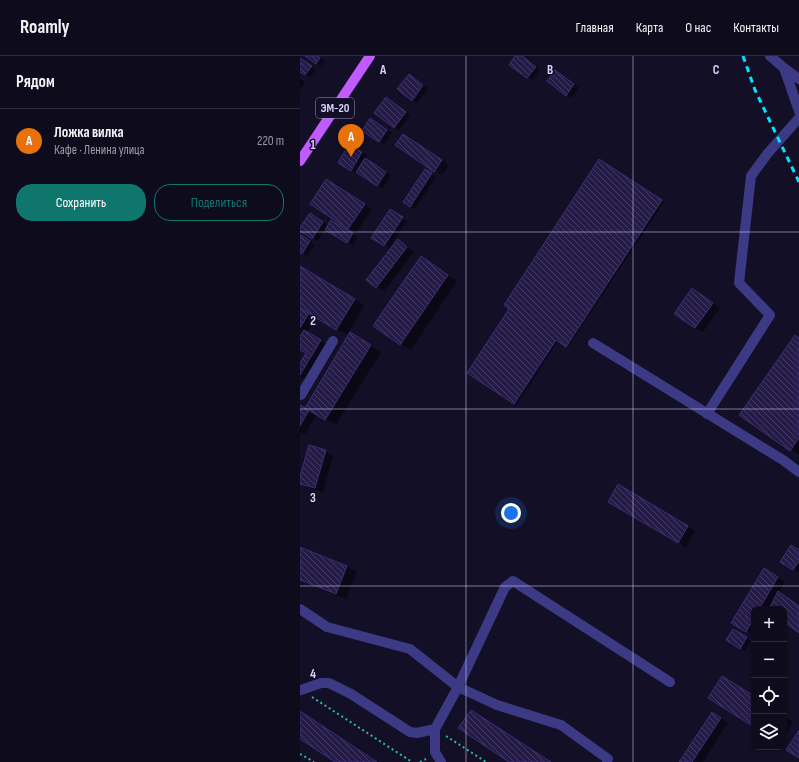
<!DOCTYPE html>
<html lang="ru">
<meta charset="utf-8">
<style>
:root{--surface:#0e0b1c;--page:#171425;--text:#f1f3f6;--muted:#9b9ba3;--line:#2e2b3b;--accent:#0f766e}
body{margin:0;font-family:"Sofia Sans Condensed",sans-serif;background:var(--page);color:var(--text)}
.controls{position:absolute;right:12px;bottom:12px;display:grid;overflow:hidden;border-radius:8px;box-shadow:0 1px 3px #0004}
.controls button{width:36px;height:36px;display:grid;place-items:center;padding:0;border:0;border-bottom:1px solid var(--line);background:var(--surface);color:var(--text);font:20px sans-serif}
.you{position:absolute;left:211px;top:457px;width:14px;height:14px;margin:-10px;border:3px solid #fff;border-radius:50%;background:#1a73e8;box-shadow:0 0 0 6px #1a73e833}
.badge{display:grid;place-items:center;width:26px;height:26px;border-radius:50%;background:var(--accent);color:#fff;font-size:13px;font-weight:700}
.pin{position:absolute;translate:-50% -33px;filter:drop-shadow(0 1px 2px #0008)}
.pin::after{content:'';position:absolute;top:21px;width:14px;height:12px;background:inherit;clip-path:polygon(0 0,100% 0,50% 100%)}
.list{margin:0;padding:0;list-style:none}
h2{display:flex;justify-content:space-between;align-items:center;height:52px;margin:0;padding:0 16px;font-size:17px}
h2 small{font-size:13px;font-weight:400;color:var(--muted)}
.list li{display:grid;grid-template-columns:26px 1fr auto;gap:12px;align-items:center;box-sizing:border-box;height:64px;padding:0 16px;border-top:1px solid var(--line)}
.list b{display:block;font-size:15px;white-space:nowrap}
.list p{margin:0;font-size:13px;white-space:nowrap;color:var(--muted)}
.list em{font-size:13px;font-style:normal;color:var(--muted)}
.actions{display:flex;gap:8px;padding:12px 16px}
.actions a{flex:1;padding:9px 0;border:1px solid var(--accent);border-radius:16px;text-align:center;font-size:14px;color:var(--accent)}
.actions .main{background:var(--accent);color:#fff}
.icon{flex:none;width:22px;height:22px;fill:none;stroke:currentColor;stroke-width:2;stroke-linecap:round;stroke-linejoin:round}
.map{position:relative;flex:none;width:499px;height:706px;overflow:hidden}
header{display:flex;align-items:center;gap:24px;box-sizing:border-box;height:56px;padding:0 20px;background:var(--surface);border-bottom:1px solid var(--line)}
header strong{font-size:19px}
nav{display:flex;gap:22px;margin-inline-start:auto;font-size:14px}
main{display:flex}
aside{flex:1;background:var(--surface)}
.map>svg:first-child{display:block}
</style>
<header>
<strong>Roamly</strong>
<nav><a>Главная</a><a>Карта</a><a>О нас</a><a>Контакты</a></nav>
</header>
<main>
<aside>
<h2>Рядом<small></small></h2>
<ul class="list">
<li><span class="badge" style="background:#e8710a">A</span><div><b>Ложка вилка</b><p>Кафе · Ленина улица</p></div><em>220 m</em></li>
</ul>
<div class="actions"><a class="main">Сохранить</a><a>Поделиться</a></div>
</aside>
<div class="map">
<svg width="499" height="706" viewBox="0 0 499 706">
<defs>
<pattern id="building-back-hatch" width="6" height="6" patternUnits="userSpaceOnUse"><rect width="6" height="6" fill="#241b47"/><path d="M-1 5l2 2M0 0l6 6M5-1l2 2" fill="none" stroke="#433b63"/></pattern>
</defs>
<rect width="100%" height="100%" fill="#130f26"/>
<!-- shadow -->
<path fill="#0007" d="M7,0H18L25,5L21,10Z
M216,0L223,1L240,14L232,24L210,8Z
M0,2L16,14L10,21L0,14Z
M261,18L279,32L271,42L266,39Z
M114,22L128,32L117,47L112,44Z
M0,23L5,26L0,34Z
M86,42L110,59L99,74L94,71Z
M75,67L92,77L84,88L79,85Z
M110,83L149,109L142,119L96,89Z
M50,90L67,99L65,103L91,119L83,132L57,116L56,117L39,107Z
M299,104L364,146L268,291L258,285L217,348L168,317L210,252Z
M130,117L136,121L115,153L104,146Z
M34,129L72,153L56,177L11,148Z
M96,157L107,165L89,192L85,189Z
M15,161L29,170L32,165L57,181L53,189L25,173L17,185L0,174V172Z
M0,179L15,189L7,200L0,196Z
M98,185L114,196L84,235L77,231Z
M131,207L157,225L111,294L101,288Z
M1,211L64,249L47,279L17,261L7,277L25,288L4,323L0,321V309L7,297L0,293Z
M400,238L420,252L403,276L395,272Z
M51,278L81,296L36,369L17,358L5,378L0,376V350L5,353Z
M499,282V399L440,359Z
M10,391L26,395L33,400L23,436L7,431L0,427V423Z
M318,429L395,475L386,491L309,445Z
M0,492L47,511L57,516L46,543L0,525Z
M499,495V515L498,516L493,513Z
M464,513L485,526L479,537L499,550V576L484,565V553H454V579L432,567Z
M433,574L451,585L445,595L427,584Z
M413,657L428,667L403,706H380Z
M484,660L493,666L484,681Z"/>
<!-- building -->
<path fill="url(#building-back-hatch)" stroke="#3b2d73" d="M5,0H18L20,2L16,8Z
M215,0H222L236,11L227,22L209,9Z
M0,2L12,10L5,19L0,16Z
M255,14L274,28L266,40L247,25Z
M109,18L123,29L112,45L97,33Z
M86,41L106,56L94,72L74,57Z
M70,62L87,74L79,86L62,75Z
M103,78L142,104L134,116L95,89Z
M49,88L62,96L51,115L38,107Z
M65,102L86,116L77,130L56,116Z
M299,103L362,144L266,291L256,284L214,348L167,317L209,253L204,249Z
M125,113L132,117L110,151L103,146Z
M26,123L65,148L48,173L10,148Z
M90,153L103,161L84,190L71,182Z
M10,157L23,166L12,183L0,175V171Z
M31,164L53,177L47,187L25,174Z
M0,178L10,185L2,198L0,197Z
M98,183L107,191L76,232L66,224Z
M121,200L148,219L100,289L73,270Z
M0,210L55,243L36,274L0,252Z
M392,232L413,247L395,272L374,258Z
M0,252L9,257L0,272Z
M4,274L21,284L0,319V307L6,297L0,294V280Z
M50,276L71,289L25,364L5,352Z
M495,279L499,282V382L490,395L439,359Z
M0,349L9,354L0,370Z
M9,389L26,394L15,432L0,428V420Z
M318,428L388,470L378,487L308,446Z
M491,489L499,494V505L493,514L480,506Z
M0,491L47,510L36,538L0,524Z
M464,512L478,521L459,553H454V562L446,576L431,567Z
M478,535L499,550V577L484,566V553H469Z
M433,573L447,581L440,593L426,584Z
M422,620L454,640V671L408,642Z
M171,654L251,706H209L158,672Z
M0,655L77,706H35L0,683Z
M412,656L421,662L392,706H379Z
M499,674V702L486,694Z"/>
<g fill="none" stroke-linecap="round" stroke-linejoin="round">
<!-- path -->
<path stroke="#2fb8b0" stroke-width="2" stroke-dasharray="2 3" stroke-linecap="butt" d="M12,641L112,706
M146,680L186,706
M0,698L14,706
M120,706L126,703"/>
<!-- minor -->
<path stroke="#3d3a85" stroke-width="10" d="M470,0L484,12L499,23
M484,12L499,55
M293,287L483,404L499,416
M0,339H1L33,285
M407,358L470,259L439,227L451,120L468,97L499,62
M0,553L27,571L110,593L158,631L197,649L261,669L308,703L307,706
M1,634L21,627H29L51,638L110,676L117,677L135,673
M141,706L135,696V673L158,631L205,531L213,525L370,626"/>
<!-- major -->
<path stroke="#c25bff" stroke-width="10" d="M0,105L70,0"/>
<!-- rail -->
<path stroke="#00e5ff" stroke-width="3" stroke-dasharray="6 5" stroke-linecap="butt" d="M443,0L455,34L499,126"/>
</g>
<!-- grid -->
<path fill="none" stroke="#d9d4ff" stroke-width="1" stroke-opacity="0.55" d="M166,0V706M333,0V706M0,176H499M0,353H499M0,530H499"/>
<g text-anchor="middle" stroke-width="3" stroke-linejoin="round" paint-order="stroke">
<!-- shield labels -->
<rect fill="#130f26" stroke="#9e99be" stroke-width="1" x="16" y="42" width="38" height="20" rx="3"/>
<g font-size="12" font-weight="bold" fill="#d9d4ff">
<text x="35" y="56">ЭМ-20</text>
</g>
</g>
<g font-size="13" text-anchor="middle" font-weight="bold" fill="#d9d4ff" stroke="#130f26" stroke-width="3" stroke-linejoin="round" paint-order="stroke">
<text x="83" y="18">A</text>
<text x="250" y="18">B</text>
<text x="416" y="18">C</text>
<text x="13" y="93">1</text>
<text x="13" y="269">2</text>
<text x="13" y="446">3</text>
<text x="13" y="622">4</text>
</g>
</svg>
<div class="controls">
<button>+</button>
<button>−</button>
<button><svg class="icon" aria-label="locate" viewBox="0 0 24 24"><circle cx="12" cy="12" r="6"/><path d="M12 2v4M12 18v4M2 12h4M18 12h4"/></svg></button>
<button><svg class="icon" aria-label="layers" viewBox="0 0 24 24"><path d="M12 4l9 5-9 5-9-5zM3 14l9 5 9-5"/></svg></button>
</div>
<div class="you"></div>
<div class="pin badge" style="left:51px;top:101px;background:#e8710a">A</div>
</div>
</main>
